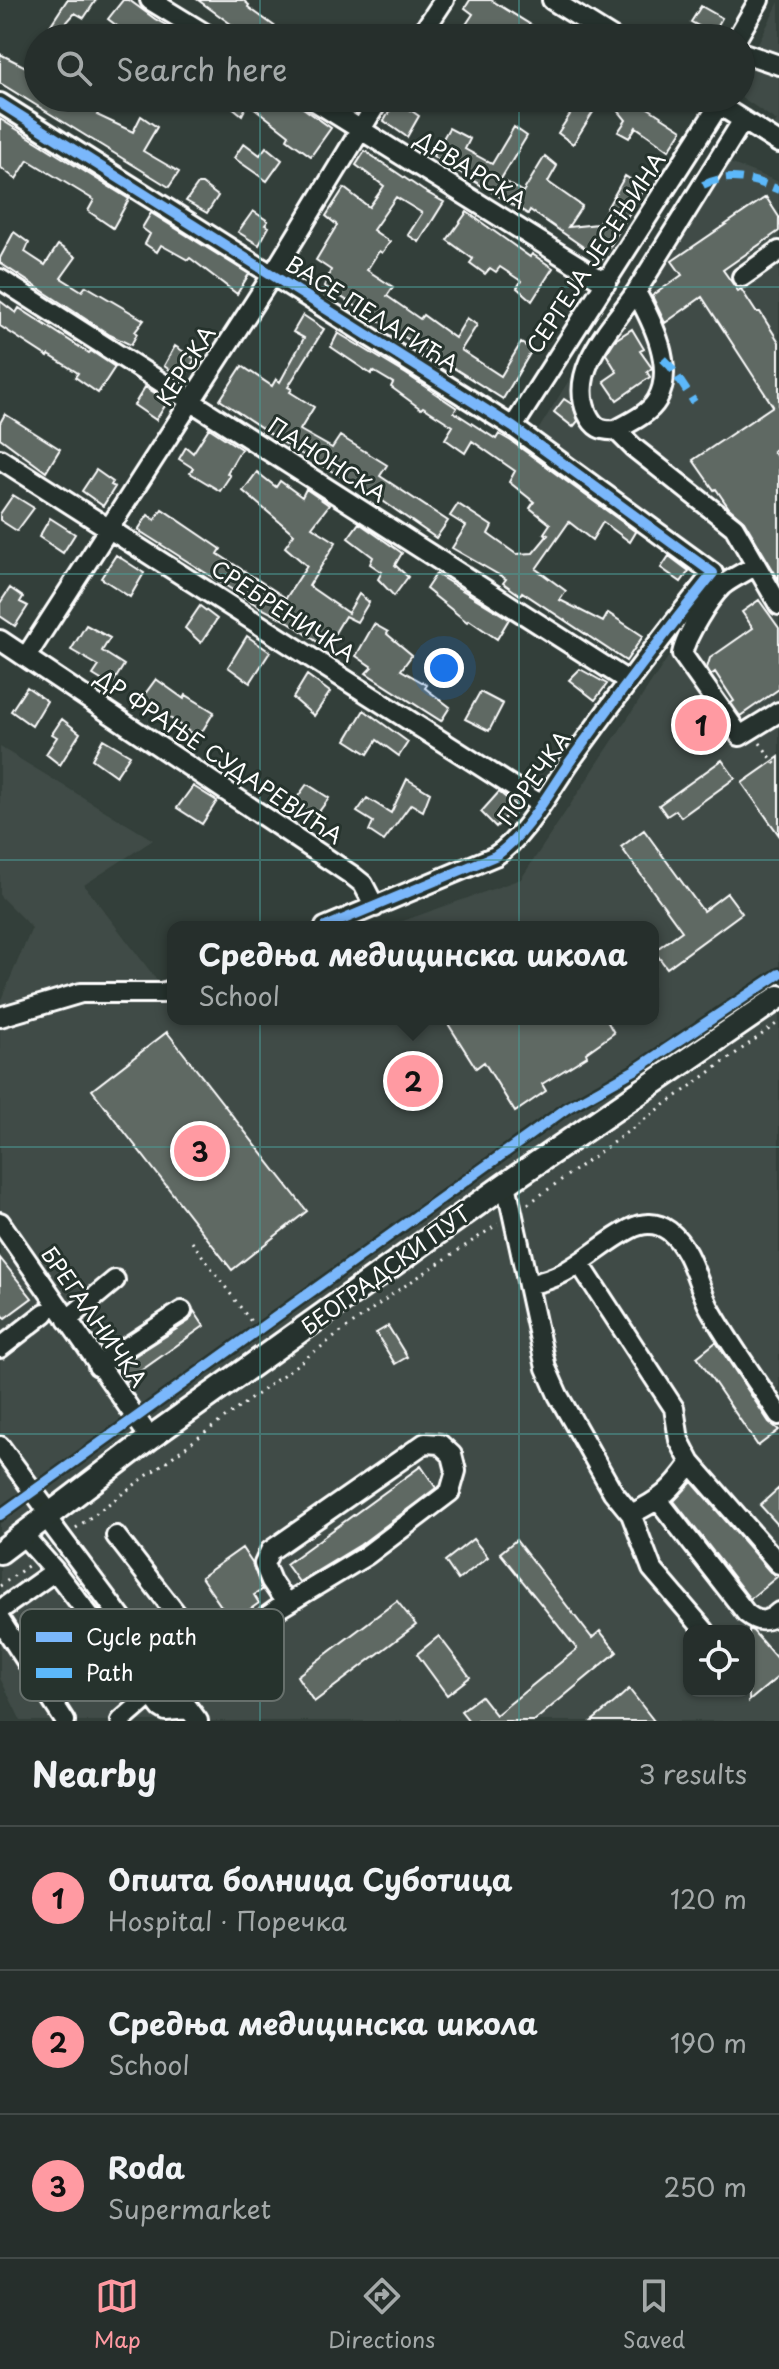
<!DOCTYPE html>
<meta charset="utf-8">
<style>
:root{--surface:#262f2c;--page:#2e3734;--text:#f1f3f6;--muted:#a4a9a9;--line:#424a48;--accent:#ff9aa2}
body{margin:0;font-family:"Playpen Sans",sans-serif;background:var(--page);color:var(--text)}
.controls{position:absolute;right:24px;bottom:24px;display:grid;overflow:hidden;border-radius:16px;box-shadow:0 2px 6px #0004}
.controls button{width:72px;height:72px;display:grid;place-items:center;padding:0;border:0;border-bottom:2px solid var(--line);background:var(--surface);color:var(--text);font:40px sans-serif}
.you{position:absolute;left:444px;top:668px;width:28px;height:28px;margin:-20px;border:6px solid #fff;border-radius:50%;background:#1a73e8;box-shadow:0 0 0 12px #1a73e833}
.badge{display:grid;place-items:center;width:52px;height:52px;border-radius:50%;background:var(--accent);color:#111;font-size:26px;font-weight:700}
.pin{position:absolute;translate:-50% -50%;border:4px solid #fff;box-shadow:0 2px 8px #0006}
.popup{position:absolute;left:167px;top:921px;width:492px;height:104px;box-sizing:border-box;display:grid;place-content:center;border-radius:16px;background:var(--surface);filter:drop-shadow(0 2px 6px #0005);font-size:26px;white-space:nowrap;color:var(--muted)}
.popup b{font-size:30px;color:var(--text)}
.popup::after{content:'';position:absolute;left:50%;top:100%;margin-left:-16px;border:16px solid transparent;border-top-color:var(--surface)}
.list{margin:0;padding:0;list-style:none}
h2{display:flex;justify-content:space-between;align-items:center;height:104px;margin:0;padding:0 32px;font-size:34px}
h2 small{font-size:26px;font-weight:400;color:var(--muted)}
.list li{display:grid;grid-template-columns:52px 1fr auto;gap:24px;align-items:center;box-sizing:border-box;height:144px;padding:0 32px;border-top:2px solid var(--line)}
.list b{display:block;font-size:30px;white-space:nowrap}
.list p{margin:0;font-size:26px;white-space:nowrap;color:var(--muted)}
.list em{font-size:26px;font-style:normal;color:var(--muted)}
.icon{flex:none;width:44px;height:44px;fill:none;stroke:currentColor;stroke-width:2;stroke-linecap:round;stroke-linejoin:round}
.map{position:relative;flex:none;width:779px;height:1721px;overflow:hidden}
.search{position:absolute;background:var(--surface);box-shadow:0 2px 6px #0004;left:24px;right:24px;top:24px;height:88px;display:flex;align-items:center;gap:20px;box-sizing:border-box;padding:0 28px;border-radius:44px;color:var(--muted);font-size:30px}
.sheet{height:536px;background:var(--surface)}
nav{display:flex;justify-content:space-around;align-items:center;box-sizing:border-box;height:112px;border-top:2px solid var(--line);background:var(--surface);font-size:22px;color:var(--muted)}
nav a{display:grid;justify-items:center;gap:4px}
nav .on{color:var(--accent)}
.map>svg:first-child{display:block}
</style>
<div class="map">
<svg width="779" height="1721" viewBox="0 0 779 1721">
<rect width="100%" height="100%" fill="#333f3a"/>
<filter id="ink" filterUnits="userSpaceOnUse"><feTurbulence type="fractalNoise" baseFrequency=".0125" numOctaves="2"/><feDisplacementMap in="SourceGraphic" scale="16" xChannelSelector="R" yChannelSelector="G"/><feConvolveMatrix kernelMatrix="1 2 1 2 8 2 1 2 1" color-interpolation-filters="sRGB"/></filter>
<g filter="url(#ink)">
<!-- built -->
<path fill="#404c47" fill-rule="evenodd" d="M779,2V129L773,126L777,121L741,97V77Z
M727,162L779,182V1721H21L0,1678V1002L32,928L0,896V747L153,840L84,885L173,1001V1019H653V927H386L521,879L724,573L537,432L702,165L720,170ZM689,1631H749V1691H689Z"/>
<!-- building -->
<path fill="#5f6964" stroke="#fff" stroke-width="2" d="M67,0H96L84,18L75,13L59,31L50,26Z
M123,0H129L155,19L189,38H149L137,31L133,38H116L121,29L108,19Z
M198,0H243L249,5L248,7L291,38H250Z
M470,0H491L552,38H457L473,14L465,8Z
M701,6L722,18L713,34L691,22Z
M0,54L38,73V98H89L101,108L97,115L133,132L141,116L157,127L143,151L179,172L169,187L0,83Z
M221,98H289L331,128L311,156L287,139L289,135L248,103L242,115Z
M581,98H602L573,144L558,133Z
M608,98H654L648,108L682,130L669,150L636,127L629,138L618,132L626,120Z
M396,100L419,116L407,137L384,121Z
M0,119L129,199L113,228L88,211L94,200L28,160L16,179L0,167Z
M514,127L527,136L501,179L523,192L545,156L557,166L548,182L582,206L568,227L598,224L625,176L644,188L602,260L530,210L528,214L433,156L449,128L470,139L465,149L492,164Z
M244,143L260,155L266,147L282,160L267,181L234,158Z
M365,151L424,191L444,202L419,242L408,235L422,213L396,197L373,230L390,242L382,253L379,251L367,270L393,287L387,296L420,319L423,315L455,338L467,318L477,325L461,350L501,376L521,343L532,350L503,399L324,286L331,270L316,260L337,225L326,216L344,188L369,207L384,186L356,165Z
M198,184H202L218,196L207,213L186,201Z
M766,197L779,217V231L723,270L738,291L741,289L756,312H760L779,342V447L773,451L779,460V580L744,521L729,508L716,489L714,490L693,460L773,406L702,297L665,323L652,296L682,275L672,261Z
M253,211L268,221L265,225L269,227L259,245L238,232Z
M467,212L530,257L532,254L553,268L532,301L517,288L521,281L500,267L496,272L490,268L485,274L470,263L473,259L447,240Z
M151,213L249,274L237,294L190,258L188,260L161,245L157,252L145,244L150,234L142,228Z
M14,232L29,243L25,252L45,265L58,245L76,257L61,278L82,291L86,286L144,320L135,332L137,334L131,345L110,335L0,263V258Z
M0,301L16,313L19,308L89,353L91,351L115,367L98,393L75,377L78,373L49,355L48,357L0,326Z
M303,315L324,329L288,387L292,389L290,392L314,407L300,430L332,448L340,436L387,465L380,476L448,521L436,538L377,497L296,451L220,400L242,366L272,386L276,379L280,382L304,338L293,332Z
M632,329L644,349L640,351L652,368L647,372L650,377L617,400L604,381L617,372L606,354L615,340Z
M338,333L406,374L457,408L454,412L496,439L499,434L511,441L636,532L630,542L603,522L592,540L569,522L536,569L566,591L560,600L603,622L608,613L643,636L626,661L522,592L520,595L503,583L506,579L452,548L466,526L450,516L458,504L492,526L488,534L516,554L533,553L548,535L544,533L550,524L530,508L534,502L509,482L515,471L472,441L465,453L445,439L453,426L423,407L421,409L391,387L393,383L373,371L371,374L331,347Z
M175,346L195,359L183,379L164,366Z
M145,387L168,401L156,420L134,405Z
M564,399L573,405L578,421L573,427L554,412Z
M5,414L60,449L46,472L0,438V423Z
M209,428L241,449L227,473L230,476L220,491L190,473L193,468L179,459L186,447L193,453Z
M96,470L113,482L111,485L115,487L103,506L82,491Z
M257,472L276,487L280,481L302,497L306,489L329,505L312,527L336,542L309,586L348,613L359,594L369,602L357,622L345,616L326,648L289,622L261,608L138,530L148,515L155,520L162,509L221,549L218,554L286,598L307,566L285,547L294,534L243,491Z
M13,495L34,508L17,531L0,520V514Z
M50,518L75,534L63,553L39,537Z
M359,523L402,553L395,565L408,577L394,596L378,579L382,572L370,564L373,557L348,538Z
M116,555L144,573L130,597L101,578Z
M669,556L689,571L681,582L661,568Z
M436,574L509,619L497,639L469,620L467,622L426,589Z
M10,588L23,597L20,602L28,606L15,626L0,616V603Z
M759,600L779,628V689L740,716L731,703L734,701L715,672L711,675L707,668L710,658L753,628L742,612Z
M200,606L217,619L201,643L185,628Z
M374,624L388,632L387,634L412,655L401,670L427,685L425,688L450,707L441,721L366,673L372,667L356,656Z
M86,625L110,638L102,651L124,665L111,686L93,675L99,666L71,650Z
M247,636L270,652L250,683L228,667Z
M580,669L607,684L595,700L569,680Z
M307,675L330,692L314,716L293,698Z
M156,679L184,699L186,695L214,712L198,738L142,698Z
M27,687L47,701L32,726L11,711Z
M480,692L503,704L489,731L465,719Z
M364,710L408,742L399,756L377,740L368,754L346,740Z
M62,719L80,733L60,765L46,754L57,737L52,734Z
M103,739L130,755L116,776L92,759Z
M779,757V835L742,783Z
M722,760L735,778L681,817L676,810L667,816L659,805Z
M407,779L430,793L423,811L411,804L384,841L369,831L373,822L357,812L367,798L391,813Z
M307,784L329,798L315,817L294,802Z
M193,786L217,801L202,824L177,808Z
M499,792L516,806L496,827L481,812Z
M644,830L703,911L727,893L742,913L667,968L654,951L682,931L621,847Z
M445,1019H606L614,1033L586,1053L587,1056L542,1084L546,1091L515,1112L484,1062L476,1068Z
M167,1032L307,1211L232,1270L92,1090Z
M0,1258L32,1298L5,1318L0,1311Z
M194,1311L204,1326L125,1382L116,1368L189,1321Z
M388,1326L407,1357L395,1364L376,1333Z
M716,1342L769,1422L779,1430L758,1446L697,1357Z
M421,1466L436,1488L360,1545L299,1582L286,1564Z
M692,1482L770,1572L778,1576L750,1599L674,1501Z
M779,1488V1526L760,1505Z
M473,1539L488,1557L458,1580L445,1561Z
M516,1540L592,1638L600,1631L617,1652L534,1721H469L461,1711L481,1696L496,1715L577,1649L500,1553Z
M242,1548L252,1563L262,1590L254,1595L259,1603L232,1622L201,1577Z
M397,1601L416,1625L314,1702L297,1676Z
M749,1629L753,1631L779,1661V1676L749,1701Z
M439,1636L470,1677L447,1695L417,1654Z
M629,1689L654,1721H592L615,1702Z"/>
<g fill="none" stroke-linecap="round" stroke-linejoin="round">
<!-- minor casing -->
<g stroke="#fff" stroke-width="24">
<path id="minor" d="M150,0L212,38
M552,0L613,38
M419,38L444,0
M737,38L759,0
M741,52L779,65
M310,98L606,283
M708,98L779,143
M0,103L513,427L713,573C664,634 617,696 571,760C550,790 525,837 495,856L325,927
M743,120L636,292C652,321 676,367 657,400C649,414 629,423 616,430L633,447L734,527L779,605
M742,277L779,251
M0,279L628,681
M513,427L719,105
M616,430C601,431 594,428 587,413C568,368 613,326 636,292
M0,459L540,804
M756,565C746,572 731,578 722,586C709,599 686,635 682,654L740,736L779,712
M0,640L353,876L363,884L375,907
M26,657L273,274L380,98
M0,1017L81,993H161L173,990
M506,1184L546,1368L558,1395L613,1492L631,1514L652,1569L705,1631
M0,1222L150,1438
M580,1264L674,1408L679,1440L691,1463L779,1564
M529,1284C570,1279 595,1247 630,1229C643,1222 657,1222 669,1231C691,1248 697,1283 709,1307C729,1344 756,1379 779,1415
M67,1320L115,1280
M0,1348L45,1313
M98,1366L182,1311
M0,1446L50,1514
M659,1501L746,1613C758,1623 767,1623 779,1612
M631,1514C661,1500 672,1490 691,1463
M46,1517L198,1721
M23,1535L55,1571L161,1708L166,1711L189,1709
M116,1536L209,1656
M0,1610L55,1571
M0,1620L65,1721
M171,1685L276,1610L367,1555L450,1492L456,1471L452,1455L440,1444L425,1443L270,1551L264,1564L271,1581L286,1603
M121,1721L151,1695"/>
</g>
<!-- major casing -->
<g stroke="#fff" stroke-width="28">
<path id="major" d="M0,1552L150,1438L506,1184L779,997"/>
</g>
<!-- path -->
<path stroke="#fff" stroke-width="3" stroke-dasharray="2 6" stroke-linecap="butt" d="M760,743L779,769
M528,1204L779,1022
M192,1242L258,1331
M76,1528L394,1293L498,1224
M0,1586L29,1565"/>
<!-- minor -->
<use href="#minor" stroke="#26332d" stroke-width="18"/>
<!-- major -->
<use href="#major" stroke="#26332d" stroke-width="22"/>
<!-- quiet -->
<path stroke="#5cb8fa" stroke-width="8" stroke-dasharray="16 8" stroke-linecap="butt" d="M703,185C729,172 753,179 779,190
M663,359L671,367L694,402"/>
<!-- cycleway casing -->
<g stroke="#26332d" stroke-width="15">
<path id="cycleway" d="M0,103L513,427L713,573C664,634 617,696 571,760C550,790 525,837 495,856L325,927
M0,1515L567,1108L635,1070L779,974"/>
</g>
<!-- cycleway -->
<use href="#cycleway" stroke="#7ab7fb" stroke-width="10"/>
</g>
</g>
<!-- grid -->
<path fill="none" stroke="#4b9892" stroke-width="2" stroke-opacity="0.55" d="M260,0V38M519,0V38M260,98V1721M519,98V1721M0,287H779M0,574H779M0,860H779M0,1147H779M0,1434H779"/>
<g text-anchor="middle" stroke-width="6" stroke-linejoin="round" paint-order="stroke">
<!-- street labels -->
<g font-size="22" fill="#fff" stroke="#26332d">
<text transform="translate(471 170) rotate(32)" y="8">ДРВАРСКА</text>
<text transform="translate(596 253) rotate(-57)" y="8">СЕРГЕЈА ЈЕСЕЊИНА</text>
<text transform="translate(372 314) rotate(32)" y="8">ВАСЕ ПЕЛАГИЋА</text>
<text transform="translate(186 366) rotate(-58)" y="8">КЕРСКА</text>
<text transform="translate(327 460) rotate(33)" y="8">ПАНОНСКА</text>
<text transform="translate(283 611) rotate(33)" y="8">СРЕБРЕНИЧКА</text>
<text transform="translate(219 757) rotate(34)" y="8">ДР ФРАЊЕ СУДАРЕВИЋА</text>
<text transform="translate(534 778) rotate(-55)" y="8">ПОРЕЧКА</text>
<text transform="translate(386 1270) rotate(-36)" y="8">БЕОГРАДСКИ ПУТ</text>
<text transform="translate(94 1317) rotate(55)" y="8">БРЕГАЛНИЧКА</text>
</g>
</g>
<!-- legend -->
<rect x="20" y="1609" width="264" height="92" rx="12" fill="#26332d" stroke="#67706c" stroke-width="2"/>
<rect x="36" y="1632" width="36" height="10" fill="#7ab7fb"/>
<rect x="36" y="1668" width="36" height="10" fill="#5cb8fa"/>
<g font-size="22" fill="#fff">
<text x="86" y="1645">Cycle path</text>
<text x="86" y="1681">Path</text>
</g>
</svg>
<div class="controls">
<button><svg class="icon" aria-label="locate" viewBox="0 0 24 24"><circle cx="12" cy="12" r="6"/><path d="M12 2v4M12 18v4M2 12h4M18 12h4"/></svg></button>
</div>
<div class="you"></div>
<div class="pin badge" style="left:701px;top:725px">1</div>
<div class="pin badge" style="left:413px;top:1081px">2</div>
<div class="popup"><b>Средња медицинска школа</b>School</div>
<div class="pin badge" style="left:200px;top:1151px">3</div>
<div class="search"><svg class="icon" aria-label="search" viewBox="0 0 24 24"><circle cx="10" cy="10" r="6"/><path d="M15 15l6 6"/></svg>Search here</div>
</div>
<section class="sheet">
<h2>Nearby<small>3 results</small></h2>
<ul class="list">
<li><span class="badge">1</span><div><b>Општа болница Суботица</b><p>Hospital · Поречка</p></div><em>120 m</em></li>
<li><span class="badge">2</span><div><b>Средња медицинска школа</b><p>School</p></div><em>190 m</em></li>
<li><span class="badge">3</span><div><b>Roda</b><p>Supermarket</p></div><em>250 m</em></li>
</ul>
</section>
<nav>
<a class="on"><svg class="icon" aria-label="map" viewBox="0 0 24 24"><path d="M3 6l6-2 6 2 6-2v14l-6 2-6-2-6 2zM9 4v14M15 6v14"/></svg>Map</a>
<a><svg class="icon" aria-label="directions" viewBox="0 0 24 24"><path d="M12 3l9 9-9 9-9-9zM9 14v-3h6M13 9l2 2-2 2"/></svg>Directions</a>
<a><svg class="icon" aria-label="saved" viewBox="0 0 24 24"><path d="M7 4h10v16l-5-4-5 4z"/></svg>Saved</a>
</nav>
